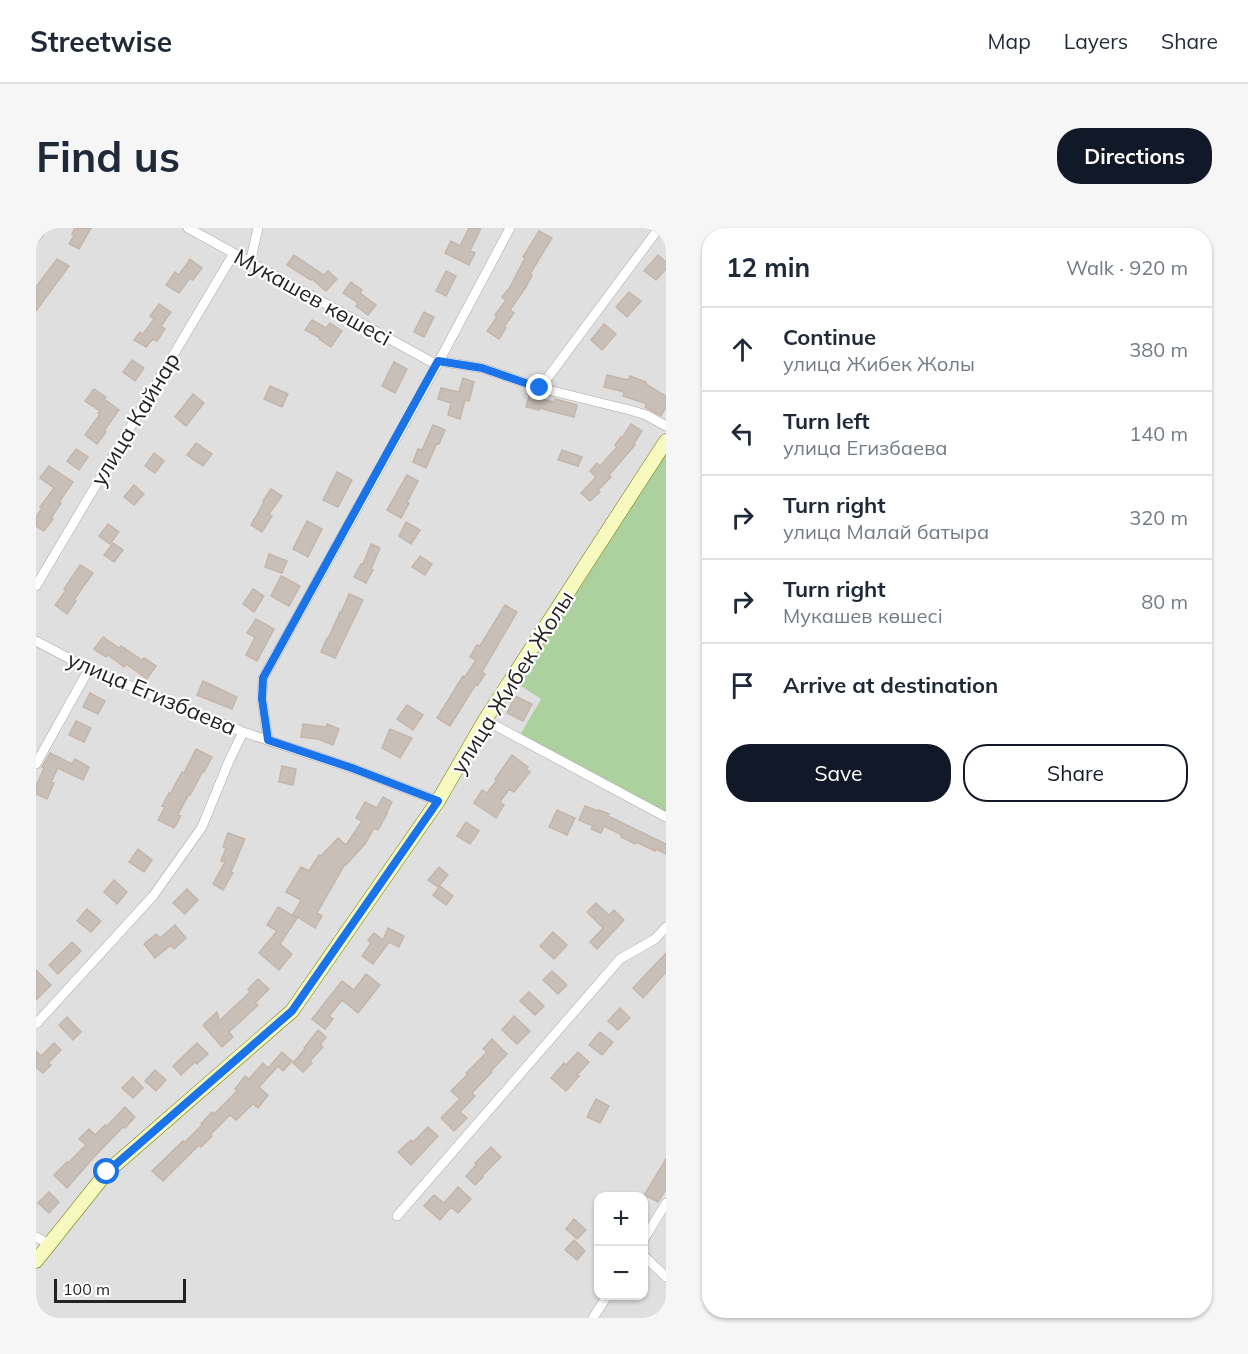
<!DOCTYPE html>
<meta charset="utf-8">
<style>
:root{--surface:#fff;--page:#f6f6f7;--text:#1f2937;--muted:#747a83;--line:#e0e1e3;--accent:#111827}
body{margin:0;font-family:Mulish,sans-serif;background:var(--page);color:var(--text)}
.controls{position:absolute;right:18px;bottom:18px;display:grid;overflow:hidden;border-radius:12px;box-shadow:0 2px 4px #0004}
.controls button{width:54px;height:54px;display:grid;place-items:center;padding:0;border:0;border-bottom:2px solid var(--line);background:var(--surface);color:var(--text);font:30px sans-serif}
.scale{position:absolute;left:18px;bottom:15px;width:132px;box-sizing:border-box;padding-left:6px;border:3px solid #222;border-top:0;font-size:16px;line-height:21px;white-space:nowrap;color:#222;-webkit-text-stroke:4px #fff;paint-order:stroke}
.stop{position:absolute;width:18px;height:18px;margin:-14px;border:4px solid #1a73e8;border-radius:50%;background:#fff}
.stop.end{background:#1a73e8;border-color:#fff;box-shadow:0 2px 6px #0008}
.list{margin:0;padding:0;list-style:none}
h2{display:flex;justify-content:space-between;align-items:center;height:78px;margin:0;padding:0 24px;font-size:26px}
h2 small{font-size:20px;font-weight:400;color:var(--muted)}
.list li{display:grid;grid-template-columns:39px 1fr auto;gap:18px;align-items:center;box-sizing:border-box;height:84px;padding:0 24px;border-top:2px solid var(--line)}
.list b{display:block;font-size:22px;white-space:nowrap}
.list p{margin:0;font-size:20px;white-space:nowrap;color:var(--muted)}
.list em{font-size:20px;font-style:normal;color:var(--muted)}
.actions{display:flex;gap:12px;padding:18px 24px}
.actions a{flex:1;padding:14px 0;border:2px solid var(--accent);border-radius:24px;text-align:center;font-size:21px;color:var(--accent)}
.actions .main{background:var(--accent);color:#fff}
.icon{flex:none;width:33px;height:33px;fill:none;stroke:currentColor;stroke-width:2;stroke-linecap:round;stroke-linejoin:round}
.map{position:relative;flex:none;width:630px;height:1090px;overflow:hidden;border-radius:24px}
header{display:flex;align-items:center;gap:36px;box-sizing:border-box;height:84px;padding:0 30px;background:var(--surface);border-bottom:2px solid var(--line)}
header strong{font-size:28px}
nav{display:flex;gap:33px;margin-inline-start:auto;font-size:21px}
.intro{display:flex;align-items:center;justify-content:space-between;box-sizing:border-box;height:144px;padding:0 36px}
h1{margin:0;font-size:42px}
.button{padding:15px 27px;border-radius:24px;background:var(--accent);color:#fff;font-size:21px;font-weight:700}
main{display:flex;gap:36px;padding:0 36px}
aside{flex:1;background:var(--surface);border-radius:24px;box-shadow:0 2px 4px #0004}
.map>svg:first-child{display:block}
</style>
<header>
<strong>Streetwise</strong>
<nav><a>Map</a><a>Layers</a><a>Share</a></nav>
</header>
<div class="intro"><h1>Find us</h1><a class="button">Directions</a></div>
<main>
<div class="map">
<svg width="630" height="1090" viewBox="0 0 630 1090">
<rect width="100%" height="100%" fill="#f2efe9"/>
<!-- residential -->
<path fill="#e0dfdf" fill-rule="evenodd" d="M0,0H630V1090H0ZM562,968H608V1068H562Z"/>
<!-- forest -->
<path fill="#add19e" d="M630,225V587L484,507L505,471L482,456Z"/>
<!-- building -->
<path fill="#c7bfb8" stroke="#c4b6ab" stroke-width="1.5" d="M39,0H55L43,21L33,16L38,7L36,6Z
M433,0H445L434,23L439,25L433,37L409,25L415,13L424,18Z
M503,3L516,10L494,46L496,47L490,59L474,82L478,85L468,99L470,100L463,111L451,103L461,89L459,87L470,72L466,69L474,59L489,30L487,29Z
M258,27L288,47L292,43L301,51L290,63L276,51L275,52L251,37Z
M622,27L630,34V41L620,52L608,43Z
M21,31L33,38L0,83V59Z
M154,31L166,40L157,52L154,50L143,65L130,57L139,44L143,47Z
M410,43L420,48L410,68L400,63Z
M315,54L326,62L324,65L340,77L332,87L320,78L322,75L307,65Z
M593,64L605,73L591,89L580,79Z
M123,76L135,84L125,98L129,101L121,113L117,111L110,119L98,112L104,104L107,106L118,91L114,88Z
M388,84L398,89L388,109L378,104Z
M276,92L290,100L294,95L306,103L295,119L283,111L284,110L269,102Z
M568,96L580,106L566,122L555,112Z
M96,132L108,140L99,153L87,144Z
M358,134L371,141L359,165L346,158Z
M571,147L592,152L594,148L610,154V156L630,168V179L625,188L609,179L611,176L587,168L588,164L568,159Z
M427,150L438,154L433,173L429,172L424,191L412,187L415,175L402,171L405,160L423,164Z
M234,158L252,166L246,179L228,171Z
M58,161L70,169L68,171L83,182L68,203L70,204L61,216L49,207L64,186L62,185L64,183L49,173Z
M157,166L168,175L150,198L139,189Z
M493,168L518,174L519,171L541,177L538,189L503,180V182L490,179Z
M595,196L606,203L597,217H599L573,247L575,249L562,262L564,264L554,273L545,265L560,249L554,243L561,235L564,238L581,219L579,217L585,209L586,210Z
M397,197L409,202L403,216L401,215L390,240L377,234L382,221L386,222Z
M160,215L176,226L167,238L151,227Z
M40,221L52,229L43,242L31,233Z
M526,222L546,229L542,238L522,232Z
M118,225L128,233L119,245L109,238Z
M13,238L37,254L23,274L25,275L15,290L17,291L8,303L0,298V289L6,280L4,279L18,260L4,250Z
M301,244L316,252L302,279L287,272Z
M371,247L382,253L371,274L373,275L365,290L351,282Z
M98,257L108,266L98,277L88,269Z
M235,261L246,268L233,286L236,288L226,304L215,297L228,274L227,273Z
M271,293L286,301L272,329L257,321Z
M370,294L384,302L375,316L363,308Z
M72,296L83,304L74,316L63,308Z
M77,315L87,322L78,334L68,327Z
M335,316L344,320L335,341L337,342L330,355L318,349L325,336H327Z
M233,326L251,333L246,345L229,339Z
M384,328L396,336L389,347L376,339Z
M44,337L57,345L38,372L40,373L31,386L19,377L30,362L28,361Z
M245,348L264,358L253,378L235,368Z
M217,361L228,368L218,384L207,376Z
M313,366L327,372L299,430L285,424L291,410L292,411L304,384L305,385Z
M469,377L481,384L446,444L449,446L442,457L440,456L414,498L401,490L427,448L429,449L440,432L434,429L441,417L444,418Z
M220,391L238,401L221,433L210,427L219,409L211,405Z
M67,409L83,420L85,418L106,432L108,430L120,438L111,451L90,436L88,439L72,427L70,429L58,421Z
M167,453L201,469L196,481L161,467Z
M54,465L69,473L62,486L47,479Z
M479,468L496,476L487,493L471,485Z
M371,477L387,487L377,502L361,491Z
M40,493L55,500L48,514L33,507Z
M267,496L290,499L291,496L303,501L297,517L282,511L265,509Z
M354,501L376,510L364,530L346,520Z
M160,521L176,529L168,544L167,543L154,567L153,566L142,587L145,588L138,600L122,592L129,579L126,578L133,565L134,566L146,544L148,545Z
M14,525L36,536L39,531L53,539L47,552L22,540L15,554L18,555L11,571L0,566V558L8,540L6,539Z
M476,527L492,539L490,541L494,544L478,564L473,561L464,574L468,577L460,590L438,575L446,562L451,565L461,552L459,551Z
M246,538L260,541L257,557L243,554Z
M347,569L356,574L350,586H351L342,602L338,600L329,616L310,637L309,636L281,685L286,688L279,700L257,686L265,672L250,664L265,639L273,643L283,627L285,628L302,610L310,617L326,593L320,590L329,574L341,580Z
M549,578L562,583L563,582L573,586L572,588L630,616V626L620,621L619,623L600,614L599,616L585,609L586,607L568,598L565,605L555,601L557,598L543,592Z
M521,582L539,590L531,607L513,599Z
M430,594L443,603L434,616L421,608Z
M192,605L209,611L195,644L197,645L187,662L177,656L189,634L185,633L190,620L187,619Z
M102,621L116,632L108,644L93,634Z
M403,639L412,647L402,659L392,652Z
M78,652L91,664L81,676L68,664Z
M404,658L417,668L410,677L397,667Z
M151,661L162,672L149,686L137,675Z
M560,675L573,687L578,682L588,692L561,721L554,714L567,700L551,684Z
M242,679L261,690L244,716L256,726L243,742L223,725L241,703L231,697Z
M51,681L65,693L55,704L41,693Z
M139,697L150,710L138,721L135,717L119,730L108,716L120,706L124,710Z
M352,700L368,708L363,719L353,714L337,736L326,728L335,715L332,712L338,705L347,712Z
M517,704L531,717L518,731L504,718Z
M36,714L45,723L22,746L13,737Z
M630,725V744L607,770L597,760Z
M0,742L15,757L0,772Z
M516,743L531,757L522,766L507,752Z
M330,746L344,757L322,785L306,772L293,788L297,791L289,801L276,791L306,753L318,762Z
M222,751L233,761L219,775L222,777L193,804L197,809L186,819L167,797L181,784L183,793L214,764L212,761Z
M493,764L508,778L499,787L484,773Z
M584,780L594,790L582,802L572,793Z
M478,788L494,803L481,816L466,802Z
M31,789L45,804L37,812L23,797Z
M282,802L290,809L284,817L287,819L274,833L276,835L267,844L257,835L269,821L268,820Z
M564,804L577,814L566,827L553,817Z
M456,811L471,826L455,843L456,844L436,865L439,868L424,884L431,890L418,903L405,890L424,871L415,863L432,846L430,845L451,824L447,821Z
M18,815L25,822L12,835L15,837L7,845L0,839V823L5,828Z
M161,815L172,826L161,836L159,834L145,847L137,838Z
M246,824L256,833L247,843L242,838L223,859L232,867L222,880L217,876L200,892L194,887L175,906L176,908L165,919L163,917L127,953L116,943L147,913L149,914L166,897L165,896L176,884L178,886L201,863L199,861L209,848L213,851L227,835L232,840Z
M542,824L553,834L541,847L543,848L530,863L515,850L528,835L530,837Z
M119,842L130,852L120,863L109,853Z
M97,849L107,860L97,870L86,860Z
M560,871L573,878L564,895L551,889Z
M89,879L99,889L89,900L87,899L58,929L31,960L18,947L31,934L32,935L50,917L43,911L53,901L59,907L69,897L70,899Z
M392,899L402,908L375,937L362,924L375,912L377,914Z
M455,919L465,929L446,948L447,949L439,957L430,948L441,936L439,935Z
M630,931V961L622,974L613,969H607Z
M422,959L435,971L422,985L415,979L404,992L388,978L398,967L408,975Z
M13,964L23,974L13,985L2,975Z
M538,991L550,1002L541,1011L530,1001Z
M538,1012L549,1023L541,1032L529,1022Z"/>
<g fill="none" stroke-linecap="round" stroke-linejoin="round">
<!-- minor casing -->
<g stroke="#a9a9a9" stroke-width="10">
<path id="minor" d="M152,0L401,137
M0,10L6,0
M214,35L222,0
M402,133L446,140L504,160L594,182L610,187L630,198
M504,160L623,0
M0,358L198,25
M0,413L53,441L207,504L316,540L402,573
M449,492L630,589
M232,512L226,471L227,450L401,137L474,0
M0,536L53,441
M0,796L117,668L166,599L193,533L207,504
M361,988L584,731L619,711L630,699
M0,1009L13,1016
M608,1011L630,975
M608,1028L630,1049
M557,1090L571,1068"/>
</g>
<!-- secondary casing -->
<g stroke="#707d05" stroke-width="15">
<path id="secondary" d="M0,1033L71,944L256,783L402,573L449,492L630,213"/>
</g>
<!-- minor -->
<use href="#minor" stroke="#fff" stroke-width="9"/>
<!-- secondary -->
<use href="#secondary" stroke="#f7fabf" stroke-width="14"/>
</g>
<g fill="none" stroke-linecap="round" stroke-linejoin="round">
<!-- route -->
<path stroke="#1a73e8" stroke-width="8" d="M71,944L256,783L402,573L316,540L232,512L226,471L227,450L402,133L446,140L504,160"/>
</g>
<g text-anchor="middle" stroke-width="4.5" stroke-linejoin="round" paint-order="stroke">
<!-- street labels -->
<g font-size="22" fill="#222" stroke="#fff">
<text transform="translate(277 69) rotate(29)" y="8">Мукашев көшесі</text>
<text transform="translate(99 191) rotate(-59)" y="8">улица Кайнар</text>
<text transform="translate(476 454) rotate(-58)" y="8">улица Жибек Жолы</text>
<text transform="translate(116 465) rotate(23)" y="8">улица Егизбаева</text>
</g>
</g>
</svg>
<div class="controls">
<button>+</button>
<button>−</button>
</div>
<div class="scale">100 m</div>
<div class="stop" style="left:71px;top:944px"></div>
<div class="stop end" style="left:504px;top:160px"></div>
</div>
<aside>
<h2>12 min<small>Walk · 920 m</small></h2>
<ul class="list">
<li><svg class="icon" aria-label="ahead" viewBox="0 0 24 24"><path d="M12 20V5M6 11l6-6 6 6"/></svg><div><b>Continue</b><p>улица Жибек Жолы</p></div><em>380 m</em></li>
<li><svg class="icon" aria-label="left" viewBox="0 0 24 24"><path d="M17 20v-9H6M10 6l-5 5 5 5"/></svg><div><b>Turn left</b><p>улица Егизбаева</p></div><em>140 m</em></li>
<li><svg class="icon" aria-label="right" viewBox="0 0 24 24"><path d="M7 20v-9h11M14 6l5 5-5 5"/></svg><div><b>Turn right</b><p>улица Малай батыра</p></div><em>320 m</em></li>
<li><svg class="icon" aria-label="right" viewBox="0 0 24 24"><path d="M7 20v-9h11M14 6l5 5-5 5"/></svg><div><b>Turn right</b><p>Мукашев көшесі</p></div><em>80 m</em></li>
<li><svg class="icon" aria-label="arrive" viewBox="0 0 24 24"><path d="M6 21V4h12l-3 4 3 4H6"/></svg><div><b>Arrive at destination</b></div></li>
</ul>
<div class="actions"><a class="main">Save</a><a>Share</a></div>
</aside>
</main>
